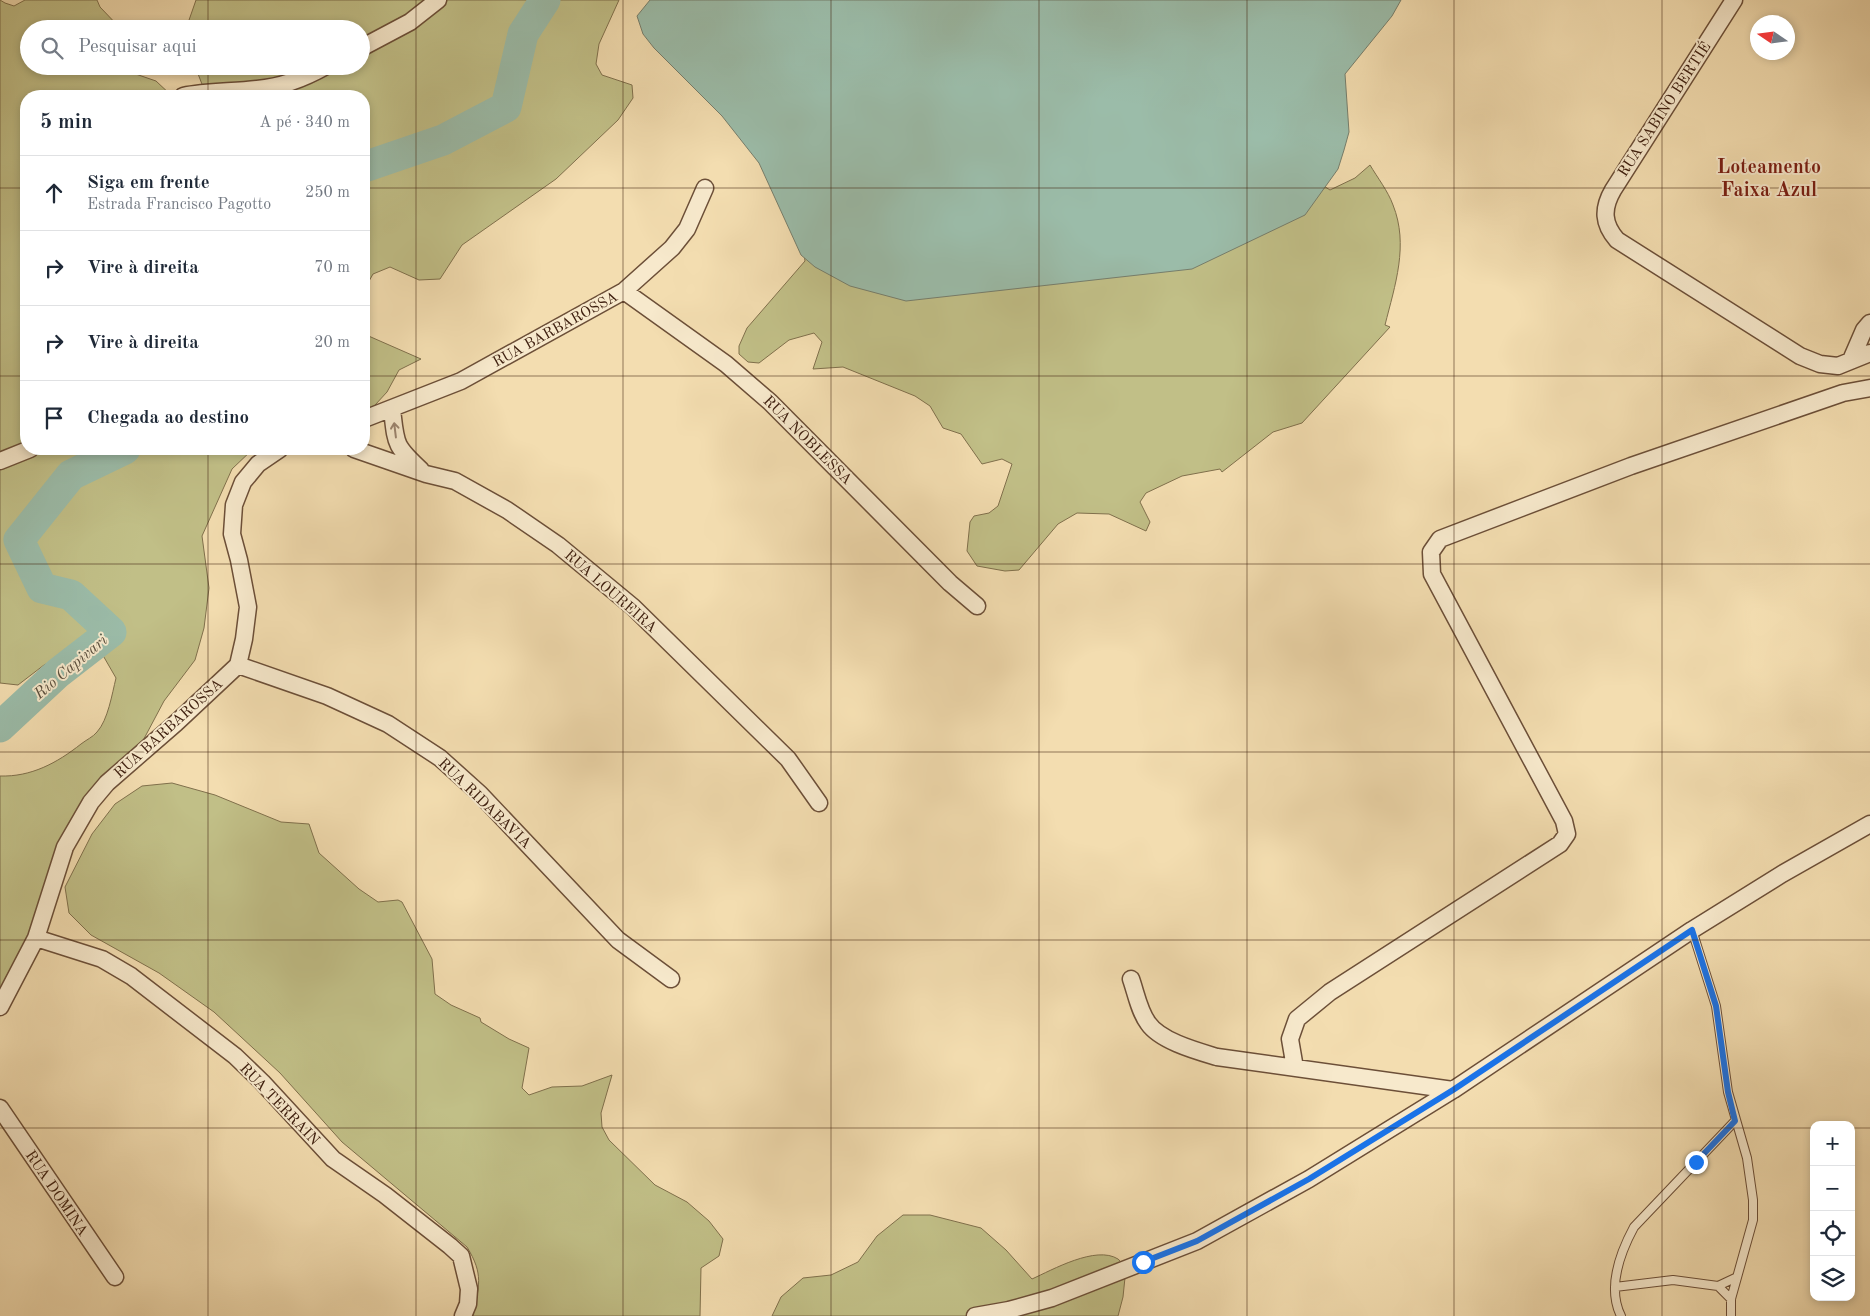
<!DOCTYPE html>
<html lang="pt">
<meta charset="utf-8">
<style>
:root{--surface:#fff;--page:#f2f2f3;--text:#1f2937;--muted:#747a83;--line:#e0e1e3}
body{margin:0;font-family:"Old Standard TT",serif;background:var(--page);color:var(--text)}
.controls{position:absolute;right:15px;bottom:15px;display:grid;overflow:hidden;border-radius:10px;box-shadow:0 2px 8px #0003}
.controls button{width:45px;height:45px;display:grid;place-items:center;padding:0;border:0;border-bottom:1px solid var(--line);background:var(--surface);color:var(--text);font:25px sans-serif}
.compass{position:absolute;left:1750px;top:15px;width:45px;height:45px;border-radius:50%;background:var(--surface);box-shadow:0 2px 8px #0003;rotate:283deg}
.stop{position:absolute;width:15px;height:15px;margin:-11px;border:4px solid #1a73e8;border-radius:50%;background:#fff}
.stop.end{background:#1a73e8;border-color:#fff;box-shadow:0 1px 5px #0008}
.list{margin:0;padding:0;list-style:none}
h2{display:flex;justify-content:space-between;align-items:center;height:65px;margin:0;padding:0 20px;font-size:21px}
h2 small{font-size:16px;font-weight:400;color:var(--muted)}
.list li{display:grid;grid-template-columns:32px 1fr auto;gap:15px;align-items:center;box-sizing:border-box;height:75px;padding:0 20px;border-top:1px solid var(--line)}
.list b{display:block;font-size:19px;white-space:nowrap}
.list p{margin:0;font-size:16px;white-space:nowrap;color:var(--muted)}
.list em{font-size:16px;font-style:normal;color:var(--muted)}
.icon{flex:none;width:28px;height:28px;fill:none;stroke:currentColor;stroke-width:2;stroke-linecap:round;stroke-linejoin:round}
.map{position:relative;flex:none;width:1870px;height:1316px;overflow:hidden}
.search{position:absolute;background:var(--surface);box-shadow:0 2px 8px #0003;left:20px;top:20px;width:350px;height:55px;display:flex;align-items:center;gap:12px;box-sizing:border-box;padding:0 18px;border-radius:28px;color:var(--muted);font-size:19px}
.panel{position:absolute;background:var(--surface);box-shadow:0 2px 8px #0003;left:20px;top:90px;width:350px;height:365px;border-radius:20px}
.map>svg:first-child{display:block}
</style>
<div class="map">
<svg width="1870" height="1316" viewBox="0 0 1870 1316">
<rect width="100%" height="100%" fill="#f3ddb0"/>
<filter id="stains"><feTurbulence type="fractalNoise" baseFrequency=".004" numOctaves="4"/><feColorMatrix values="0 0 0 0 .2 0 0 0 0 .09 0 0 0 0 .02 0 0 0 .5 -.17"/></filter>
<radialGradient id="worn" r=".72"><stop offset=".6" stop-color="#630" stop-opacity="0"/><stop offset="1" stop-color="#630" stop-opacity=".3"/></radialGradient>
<!-- green -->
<path fill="#c1bf87" stroke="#80704c" d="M0,0L5,3L14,6L25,0H97L100,7L121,29H29V66H118L124,70L156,81L172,96H26V449H253L232,469L202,536L209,588L204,628L195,660L164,701L138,750L93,797L0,1014V776C31,777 57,763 81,744C86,740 93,737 97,732C108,720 112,694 116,678L101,652L74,651L44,665L18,685L0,683Z
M196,0H619L599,44L596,64L602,75L632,85L633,98L618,120L556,179L462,245L440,279L419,280L390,267L373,274L364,290V96H205V92L195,66H361V29H192L188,23Z
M1370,165C1377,177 1388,191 1393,205C1409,245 1395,285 1385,325L1390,327L1302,423L1273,432L1222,472L1220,469L1182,476L1146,493L1140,502L1150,522L1146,531L1109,514L1077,513L1058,524L1019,570L1005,571L977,566L967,551L970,522L974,516L989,513L998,506L1012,464L1002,459L982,464L961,434L943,428L930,406L915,396L843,367L813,369L822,342L814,333L789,340L759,363L748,362L739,354V346L747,328L805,261L799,221L1310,177L1330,190L1355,178Z
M364,334L421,359L399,370L387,392L364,417Z
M172,783L215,795L281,822L309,824L319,853L359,889L378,902L398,900L402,902L432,959L435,994L451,1005L480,1018L481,1022L509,1039L529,1048L522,1088L529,1095L552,1087L582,1086L612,1075L601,1113L602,1127L609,1140L655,1185L687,1202L709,1221L723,1239L719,1256L701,1268L700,1316H473C479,1285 484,1275 467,1247L342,1142L280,1073L214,1012L159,973L91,935L69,913L65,887L92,834L115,804L142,786Z
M903,1215H930L981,1228L1006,1250L1032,1279C1052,1270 1096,1245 1118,1259C1121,1261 1123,1266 1126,1268L1123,1297L1118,1316H772L781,1297L803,1278L831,1275L858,1262L877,1236Z"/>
<!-- water -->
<path fill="#9bbca9" stroke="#767e6c" d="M650,0H1401L1392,16L1345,74L1349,132L1344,150L1338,169L1305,215L1192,269L906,301L850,286L815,267L801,255L759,163L722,116L654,48L643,34L637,16Z"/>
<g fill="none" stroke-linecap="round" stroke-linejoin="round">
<!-- river -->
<path stroke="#9bbca9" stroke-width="31" d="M364,167L443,140L506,107L523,34L545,0
M0,727L58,673L111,632L71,595L42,588L19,540L71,475L125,449"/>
<!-- service casing -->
<g stroke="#6c4f38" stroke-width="10">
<path id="service" d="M1692,930L1716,1006L1728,1092L1747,1158L1753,1200V1220L1731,1299V1316
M1718,1286L1735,1278
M1615,1287L1673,1280L1718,1286L1731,1299
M1621,1316C1607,1288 1620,1253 1634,1227L1735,1121"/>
</g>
<!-- minor casing -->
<g stroke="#6c4f38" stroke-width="19">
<path id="minor" d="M1734,0L1613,190C1602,209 1603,224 1617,240L1800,356L1820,364L1838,366L1870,353
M361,48L410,22L438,0
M183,96C207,91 232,92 257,89C281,87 305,78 326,66
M624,291L726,364L770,402L950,583L977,606
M1851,360L1864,330L1870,323
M392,409C396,444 394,445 421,470
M364,419L461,381L624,291L672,248L687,229L705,188
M354,449L426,474L455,481L507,510L558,545L633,607L788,759L819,803
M0,461L30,449
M238,665L327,696L388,724L440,758L480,794L618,940L671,979
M36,938L102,959L131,976L235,1056L262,1082L333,1159L385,1195L450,1246L461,1256L469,1289L468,1304L463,1316
M1131,979C1136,993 1139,1011 1148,1023C1160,1041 1197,1051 1217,1057L1453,1090
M0,1007L36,938L65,847L91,802L107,783L176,723L238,665L244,639L248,607L239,560L232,534L234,505L243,482L258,464L280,449
M1295,1068L1290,1039L1297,1019L1330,992L1560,844L1567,834L1564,821L1432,574L1431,552L1440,539L1631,466L1843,393L1870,388
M0,1108L115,1277
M975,1316L1009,1310L1052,1298L1197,1241L1309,1179L1453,1090L1692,930L1782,874L1870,824"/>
</g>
<!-- service -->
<use href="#service" stroke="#f7e9cc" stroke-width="8"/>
<!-- minor -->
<use href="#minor" stroke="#f7e9cc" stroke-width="16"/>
</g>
<!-- one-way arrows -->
<defs><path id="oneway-shaft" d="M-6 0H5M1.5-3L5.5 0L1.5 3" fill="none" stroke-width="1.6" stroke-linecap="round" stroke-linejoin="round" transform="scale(1.25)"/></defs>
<use stroke="#9b846e" href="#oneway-shaft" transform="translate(395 430) rotate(-97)"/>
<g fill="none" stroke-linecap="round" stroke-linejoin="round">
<!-- route -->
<path stroke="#1a73e8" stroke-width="6" d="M1143,1262L1197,1241L1309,1179L1453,1090L1692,930L1716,1006L1728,1092L1735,1121L1696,1162"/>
</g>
<!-- grid -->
<path fill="none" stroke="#3f2010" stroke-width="1" stroke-opacity="0.55" d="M208,0V29M416,0V1316M623,0V1316M831,0V1316M1039,0V1316M1247,0V1316M1454,0V1316M1662,0V1316M208,66V96M0,188H26M364,188H1870M0,376H26M364,376H1870M208,449V1316M0,564H1870M0,752H1870M0,940H1870M0,1128H1814M1851,1128H1870"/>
<g text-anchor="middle" stroke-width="4" stroke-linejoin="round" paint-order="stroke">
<!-- street labels -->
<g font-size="15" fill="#3f2010" stroke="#f7e9cc">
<text transform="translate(1664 109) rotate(-57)" y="5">RUA SABINO BERTIÉ</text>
<text transform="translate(555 329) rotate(-29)" y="5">RUA BARBAROSSA</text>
<text transform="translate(808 440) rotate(45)" y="5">RUA NOBLESSA</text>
<text transform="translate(611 591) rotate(41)" y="5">RUA LOUREIRA</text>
<text transform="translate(168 728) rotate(-42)" y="5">RUA BARBAROSSA</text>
<text transform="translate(485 803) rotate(44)" y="5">RUA RIDABAVIA</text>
<text transform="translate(280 1104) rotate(46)" y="5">RUA TERRAIN</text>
<text transform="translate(57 1193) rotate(56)" y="5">RUA DOMINA</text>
</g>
<!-- water labels -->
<g font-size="16" font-style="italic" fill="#5b4f3e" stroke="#f7e9cc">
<text transform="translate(70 666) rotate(-40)" y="6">Rio Capivari</text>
</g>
<!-- district labels -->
<g font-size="20" font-weight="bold" fill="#7a1f14" stroke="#f7e9cc">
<text x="1769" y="173">Loteamento<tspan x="1769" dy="23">Faixa Azul</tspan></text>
</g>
</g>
<rect width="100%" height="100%" filter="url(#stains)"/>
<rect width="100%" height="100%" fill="url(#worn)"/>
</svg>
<div class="controls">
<button>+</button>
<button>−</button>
<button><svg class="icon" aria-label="locate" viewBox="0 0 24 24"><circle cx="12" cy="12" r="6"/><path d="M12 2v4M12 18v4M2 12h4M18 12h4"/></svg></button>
<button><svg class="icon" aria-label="layers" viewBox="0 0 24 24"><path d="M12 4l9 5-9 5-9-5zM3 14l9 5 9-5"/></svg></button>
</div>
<svg class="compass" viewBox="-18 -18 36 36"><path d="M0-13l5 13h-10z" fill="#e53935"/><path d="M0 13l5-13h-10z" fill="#747a83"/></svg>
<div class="stop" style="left:1143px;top:1262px"></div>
<div class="stop end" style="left:1696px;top:1162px"></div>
<div class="search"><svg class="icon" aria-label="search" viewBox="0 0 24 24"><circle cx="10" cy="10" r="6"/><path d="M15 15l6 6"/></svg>Pesquisar aqui</div>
<section class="panel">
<h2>5 min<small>A pé · 340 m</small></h2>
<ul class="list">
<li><svg class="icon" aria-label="ahead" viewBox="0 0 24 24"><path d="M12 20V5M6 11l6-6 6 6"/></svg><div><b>Siga em frente</b><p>Estrada Francisco Pagotto</p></div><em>250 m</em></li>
<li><svg class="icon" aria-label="right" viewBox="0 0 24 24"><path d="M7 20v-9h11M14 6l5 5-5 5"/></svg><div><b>Vire à direita</b></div><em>70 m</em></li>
<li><svg class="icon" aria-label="right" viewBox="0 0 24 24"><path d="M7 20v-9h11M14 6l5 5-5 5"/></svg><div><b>Vire à direita</b></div><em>20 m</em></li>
<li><svg class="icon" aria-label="arrive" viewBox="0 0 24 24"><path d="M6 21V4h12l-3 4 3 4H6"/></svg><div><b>Chegada ao destino</b></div></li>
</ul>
</section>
</div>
